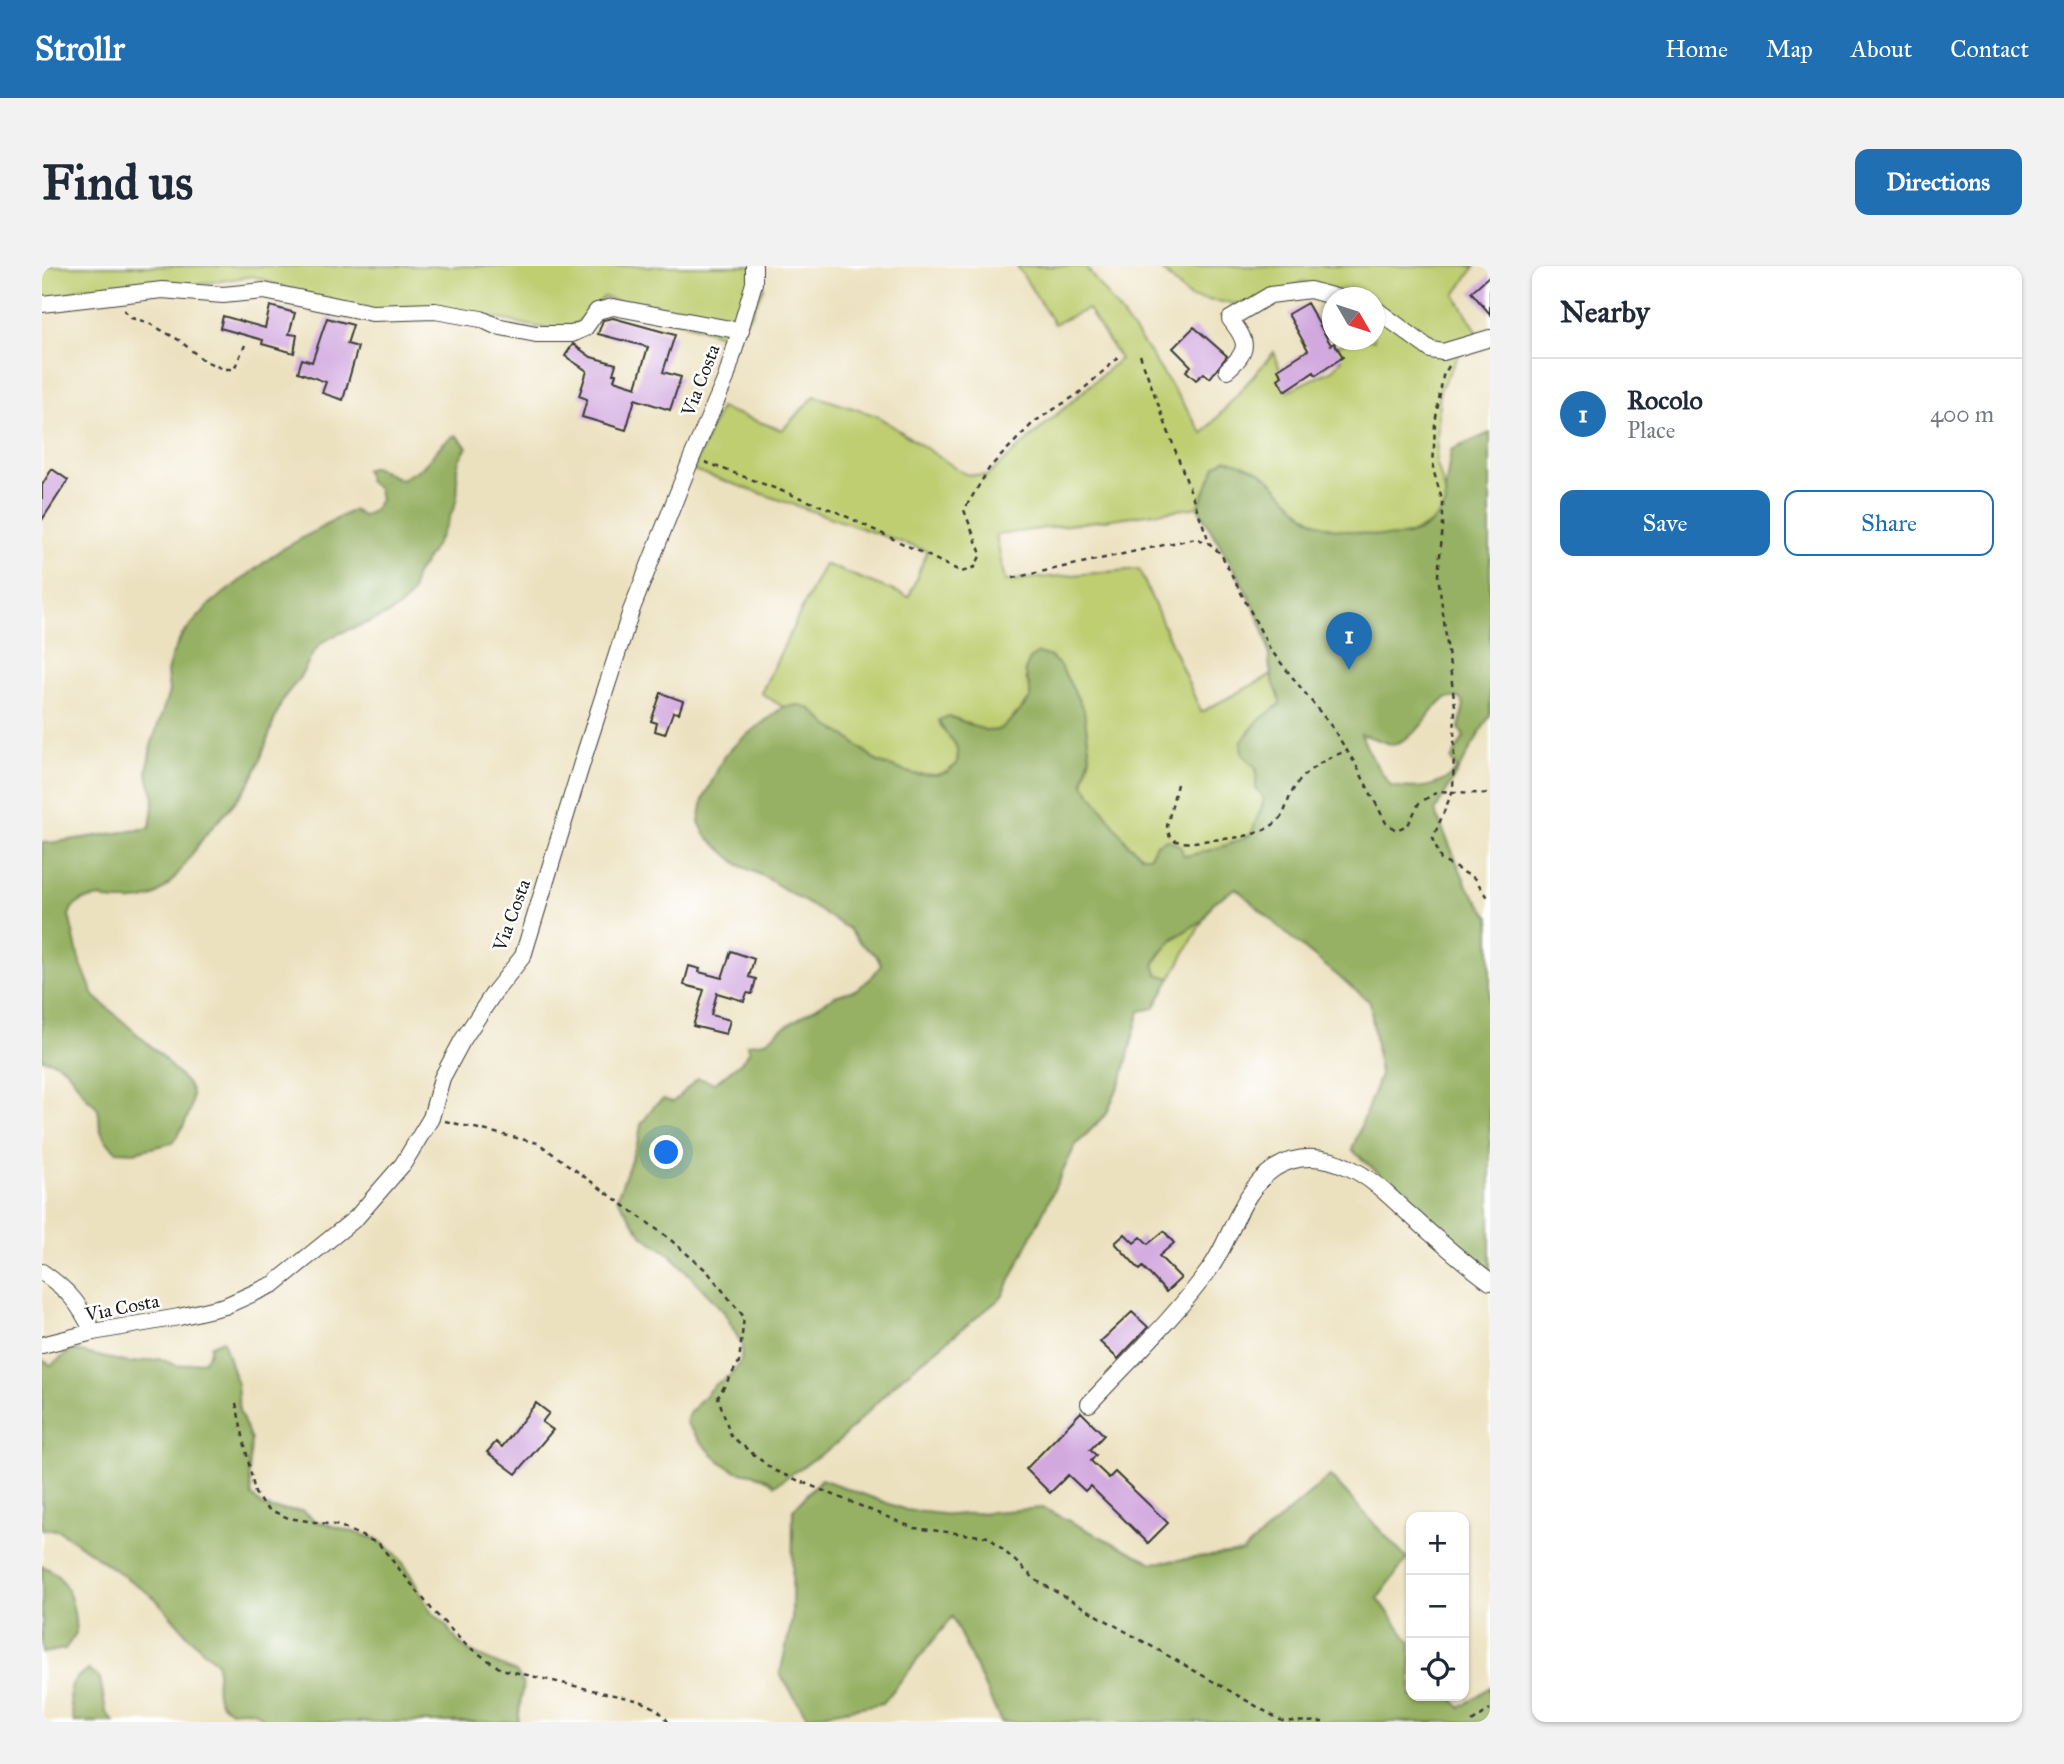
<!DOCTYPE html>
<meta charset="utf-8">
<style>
:root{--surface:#fff;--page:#f2f2f3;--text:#1f2937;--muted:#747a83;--line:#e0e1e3;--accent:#1f6fb2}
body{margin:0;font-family:"IM FELL Great Primer",serif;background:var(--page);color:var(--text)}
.controls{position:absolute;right:21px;bottom:21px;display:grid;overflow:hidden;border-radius:14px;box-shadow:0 2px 5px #0004}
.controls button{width:63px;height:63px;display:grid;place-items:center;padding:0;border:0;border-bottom:2px solid var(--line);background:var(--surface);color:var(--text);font:35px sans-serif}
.compass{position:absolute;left:1280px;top:21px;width:63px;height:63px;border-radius:50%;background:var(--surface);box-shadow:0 2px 5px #0004;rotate:129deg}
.you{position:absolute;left:625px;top:887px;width:24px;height:24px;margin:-18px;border:5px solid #fff;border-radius:50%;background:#1a73e8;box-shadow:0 0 0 10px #1a73e833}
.badge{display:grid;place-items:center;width:46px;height:46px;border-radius:50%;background:var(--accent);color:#fff;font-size:23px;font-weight:700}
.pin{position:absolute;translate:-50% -58px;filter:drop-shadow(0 2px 4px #0008)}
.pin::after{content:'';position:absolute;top:37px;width:24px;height:21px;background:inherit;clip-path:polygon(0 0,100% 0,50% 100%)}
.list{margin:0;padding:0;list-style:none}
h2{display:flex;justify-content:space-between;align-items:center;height:91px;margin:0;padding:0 28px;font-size:30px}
h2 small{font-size:23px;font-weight:400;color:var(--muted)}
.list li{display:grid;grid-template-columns:46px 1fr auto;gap:21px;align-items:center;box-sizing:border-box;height:112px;padding:0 28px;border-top:2px solid var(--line)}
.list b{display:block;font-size:26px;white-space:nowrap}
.list p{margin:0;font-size:23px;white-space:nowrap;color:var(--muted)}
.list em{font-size:23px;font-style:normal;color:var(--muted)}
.actions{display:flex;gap:14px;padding:21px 28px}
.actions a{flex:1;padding:16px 0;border:2px solid var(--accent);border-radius:14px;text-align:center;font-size:24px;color:var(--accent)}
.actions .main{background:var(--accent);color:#fff}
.icon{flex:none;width:38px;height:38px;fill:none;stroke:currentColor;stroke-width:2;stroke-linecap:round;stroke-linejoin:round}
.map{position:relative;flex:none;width:1448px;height:1456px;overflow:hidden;border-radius:14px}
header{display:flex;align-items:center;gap:42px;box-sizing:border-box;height:98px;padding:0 35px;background:var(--accent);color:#fff}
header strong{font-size:33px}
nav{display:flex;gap:38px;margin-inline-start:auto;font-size:24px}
.intro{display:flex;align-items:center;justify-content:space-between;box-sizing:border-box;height:168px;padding:0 42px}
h1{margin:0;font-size:49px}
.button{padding:18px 32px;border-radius:14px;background:var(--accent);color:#fff;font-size:24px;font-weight:700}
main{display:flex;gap:42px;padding:0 42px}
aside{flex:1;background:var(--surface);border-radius:14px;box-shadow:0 2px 5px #0004}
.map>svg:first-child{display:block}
</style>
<header>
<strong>Strollr</strong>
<nav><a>Home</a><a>Map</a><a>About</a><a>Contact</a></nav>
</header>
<div class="intro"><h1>Find us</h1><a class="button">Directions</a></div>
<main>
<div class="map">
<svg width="1448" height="1456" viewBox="0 0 1448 1456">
<rect width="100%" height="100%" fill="#fff"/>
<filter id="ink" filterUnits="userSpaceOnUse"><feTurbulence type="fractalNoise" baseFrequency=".0143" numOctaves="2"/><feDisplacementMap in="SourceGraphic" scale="14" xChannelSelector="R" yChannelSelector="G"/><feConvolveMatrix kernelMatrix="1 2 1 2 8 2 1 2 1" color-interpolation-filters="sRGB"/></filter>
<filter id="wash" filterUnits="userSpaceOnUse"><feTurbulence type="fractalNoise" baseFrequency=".00686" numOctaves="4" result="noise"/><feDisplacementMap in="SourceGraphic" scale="28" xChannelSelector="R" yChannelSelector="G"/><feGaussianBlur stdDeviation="1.57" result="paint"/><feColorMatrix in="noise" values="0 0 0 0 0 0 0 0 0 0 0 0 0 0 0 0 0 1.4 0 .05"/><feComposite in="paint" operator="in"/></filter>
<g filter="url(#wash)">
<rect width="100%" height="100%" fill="#ece1bf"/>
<!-- green -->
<path fill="#bece71" stroke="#6d7546" stroke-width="2" d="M0,0H708L722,22L709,48L691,73L562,31L530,62H500L426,46L328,52L211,10L139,21L39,22L0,41Z
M975,0H1043L1103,80L1161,168L1232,86L1245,125L1291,104L1300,93L1291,82L1308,74H1332V32L1294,31L1261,15L1213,40L1148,32L1116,0H1433L1413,29L1441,75L1420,83L1398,123L1394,195L1403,225L1404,239L1396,251L1387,259L1361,271L1341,272L1287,263L1270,254L1253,240L1222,209L1169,211L1156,241L954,269L963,315L1097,303L1159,446L1229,409L1238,428V438L1206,466L1209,496L1214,502V523L1222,532C1221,539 1211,569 1205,572C1199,576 1146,591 1140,590C1132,588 1122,582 1114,578L1108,590H1100L1087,579L1041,517L1048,490L1033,427L1019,401L984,412L988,423V433C950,475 958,470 907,450L897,454C903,475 919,470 915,498L905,506L894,509L871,508L836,496L804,470L787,460L770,444L758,439L741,441L719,427L782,298L867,331L885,285L651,204L678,142L740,164L773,130L835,150L923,208L945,210L1078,93L1046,43L1012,58Z
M1161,654L1129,712L1115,709L1112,699C1123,677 1140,665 1161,654Z"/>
<!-- forest -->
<path fill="#96b163" stroke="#596640" stroke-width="2" fill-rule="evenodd" d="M1448,167V449L1393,545L1425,620L1448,651V1005L1310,884L1338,809L1328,736L1247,670L1194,622L1171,637L1161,654L1132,672L1117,689L1112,699L1115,708L1129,712L1112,742L1098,745L1081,809L1065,847L1033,880L960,1031L860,1111L794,1178L733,1219C719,1206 708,1210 692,1204C676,1197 653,1170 644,1156L647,1147L672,1119L687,1110L699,1095L700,1079L682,1046L628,988L601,970L575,932L596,875L599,859L612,840L621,833L631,836L656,812L673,817L699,796L708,785L705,778L723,776L739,763L793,730L815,723L828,713L839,699L834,689L820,679L807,663L721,610L697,599L664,570L657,556L661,534L682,490L697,475L741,441L758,439L770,444L787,460L804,470L836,496L853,502L871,508L894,509L905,506L915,498C919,470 903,475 897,454L907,450C956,469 951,476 988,433V423L983,404L988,393L996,387L1009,391L1019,401L1042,444L1048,490L1041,517L1087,579L1100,590H1108L1114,578L1125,573L1138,580L1142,590C1158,588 1201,576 1211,566C1212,552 1221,546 1222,532L1214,523V502L1200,488L1199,476L1216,455L1238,438C1238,427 1231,419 1229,408C1226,398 1228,386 1225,376C1212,327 1179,286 1156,241L1174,200L1184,193C1197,197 1213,201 1224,210C1240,224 1252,243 1272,255C1285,263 1298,263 1313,266C1352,272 1379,278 1404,239L1403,225L1409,184ZM1406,432H1417L1422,439L1417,462L1422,471L1409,494L1415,503C1399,523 1373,524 1349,520L1328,489L1319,468L1351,479C1360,475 1368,471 1375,464C1387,452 1391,439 1406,432Z
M414,169L425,181C408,205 418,207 415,231C414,243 392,282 385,293C381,299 376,304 373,311C371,315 372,321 370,326C359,354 300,360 279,378C269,386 266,399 259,409C255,417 248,423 243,430C228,457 224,487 209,514C198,533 180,550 165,567C143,594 126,639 85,635C74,635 69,636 59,631L41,634L30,642L27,649L37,693L52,730L121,791C129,803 141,811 147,820C157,835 140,865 130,877L92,886L74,885C67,879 60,871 58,862C56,854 59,847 54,840C51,837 48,835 45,832C31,814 26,796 0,793V576L7,577L108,562L112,532L105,506L109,480L127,426L125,406L130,389L140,369L168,338L237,285L311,244L321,250L331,245L338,234L336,223L327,216L323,204L332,201L360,214C366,207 373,207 380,201C392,191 398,175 414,169Z
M181,1074L195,1118L197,1144L209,1174L207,1209L210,1230L219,1239L230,1243L260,1245L274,1255L335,1273L353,1287L364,1301L389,1346L403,1358L417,1377L428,1386L474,1406L481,1417L476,1456H223C216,1442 203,1443 189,1445C167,1433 177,1418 175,1397L148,1372L113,1332L16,1264L0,1263V1094L9,1099L30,1084L87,1097L118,1093L137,1100L161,1095L167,1088L169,1079Z
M1288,1210L1365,1293L1336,1332L1369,1377V1430H1409L1418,1442L1448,1421V1456H959L910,1351L841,1437L765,1451L738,1408L750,1354L751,1244L779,1213L864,1244L909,1249L1001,1242L1111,1297L1200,1286Z
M0,1300C27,1309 33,1341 34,1367L23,1383L0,1387Z
M46,1404L58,1412L64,1446L72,1456H32C28,1432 21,1417 46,1404Z"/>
<g id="blocks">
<!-- building -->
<path fill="#d2a9df" d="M1448,9V48L1429,26Z
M1265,37L1289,79L1292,77L1301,91L1274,109L1272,106L1243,125L1236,113L1240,110L1236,103L1266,84L1246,48Z
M228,40L253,47L247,68L255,69L252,87L220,78L221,74L178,62L181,50L223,62Z
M285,52L311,59L305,78L316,81L301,134L280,127L284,116L256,106L260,93L270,96Z
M571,52L633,69L621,106L639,111L628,144L593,133L584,164L540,151L545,133L537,130L545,105L523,90L531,78L549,91L574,98L571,108H574L572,114L594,121L606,81L556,68L561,54Z
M1152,61L1185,90L1168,112L1162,107L1154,114L1144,105L1149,100L1131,82Z
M10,203L26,214L0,254V219Z
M619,427L641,435L637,447L631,446L623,468L613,465L615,457L609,455Z
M689,685L712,693L707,711L714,713L710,728L705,727L702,735L675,727L669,749L688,754L684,768L651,760L662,724L642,719L647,700L658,703L657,706L680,712Z
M1122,965L1132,977L1117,990L1139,1012L1124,1026L1101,1001L1098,1004L1073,977L1083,968L1092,977L1099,971L1106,978Z
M1090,1046L1106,1061L1076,1093L1058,1076Z
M494,1137L507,1147L500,1156L511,1164L474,1208L445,1186L454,1176L460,1181Z
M1039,1146L1062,1169L1048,1184L1054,1189L1049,1195L1067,1212L1073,1206L1126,1257L1106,1277L1048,1220L1043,1225L1026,1209L1008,1227L984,1203Z"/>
</g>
</g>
<g filter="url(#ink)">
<use href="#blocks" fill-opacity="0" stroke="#3b3a34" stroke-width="2"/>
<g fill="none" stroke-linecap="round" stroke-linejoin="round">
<!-- minor casing -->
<g stroke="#3b3a34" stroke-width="18">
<path id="minor" d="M0,38L120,24L181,29L222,25L330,47L393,45L439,53L454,60L494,68H530L543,62L555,45L571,41L699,65
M1332,42L1389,84L1401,86L1448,72
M1185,104C1208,84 1206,76 1188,53L1228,29L1268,24L1297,32
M0,1006C27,1025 37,1037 51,1066
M0,1079L51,1066L137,1051L183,1040L232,1018L314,952L361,898L389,852L400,812L420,775L451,728L481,690L543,487L589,345L650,191L684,112L712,17V0
M1047,1138C1088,1094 1132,1052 1167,1004C1191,971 1197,926 1233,902C1257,887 1283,890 1308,902C1331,913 1348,931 1367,948C1393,971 1419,995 1448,1016"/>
</g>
<!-- path -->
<path stroke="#3b3a34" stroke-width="2.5" stroke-dasharray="5 5" stroke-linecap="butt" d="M82,44L89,52L105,56L137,74L161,94L181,103H192L203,79
M1098,89L1168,278
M1407,100L1401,110L1393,157L1391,203L1401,237V260L1396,309L1413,440L1411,524L1391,572L1399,594L1432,612L1448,634
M663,196L793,245L920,306L933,301L939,288L922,244L948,201L992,156L1036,128L1078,90
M971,312L1154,272L1168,278L1179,288L1228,383L1290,461L1314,499L1344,557L1354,564L1366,559L1377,537L1397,525L1448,528
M1135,518L1125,560L1128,572C1141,580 1155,575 1170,574C1191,572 1214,571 1232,558C1244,550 1244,537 1250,526C1261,505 1283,492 1305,485
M403,855L496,877L624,970L665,1005L702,1051L697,1096L676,1131L689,1170L731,1204L872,1262L947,1271L995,1315L1188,1425L1240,1455L1281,1456
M194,1137L213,1227L222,1241L246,1252L298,1260L337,1278L392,1346L424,1379L459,1403L598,1435C611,1440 618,1444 626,1456
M1430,1456L1448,1443"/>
<!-- minor -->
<use href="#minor" stroke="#fff" stroke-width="16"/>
</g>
</g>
<g text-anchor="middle" stroke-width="5" stroke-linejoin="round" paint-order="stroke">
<!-- street labels -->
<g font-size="19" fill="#1c1c1c" stroke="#fff">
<text transform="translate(658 114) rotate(-69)" y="7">Via Costa</text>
<text transform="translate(469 649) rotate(-70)" y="7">Via Costa</text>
<text transform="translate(80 1041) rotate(-11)" y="7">Via Costa</text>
</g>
</g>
</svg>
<div class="controls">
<button>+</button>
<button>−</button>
<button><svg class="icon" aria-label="locate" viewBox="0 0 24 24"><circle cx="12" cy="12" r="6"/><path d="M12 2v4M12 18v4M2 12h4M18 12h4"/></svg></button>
</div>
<svg class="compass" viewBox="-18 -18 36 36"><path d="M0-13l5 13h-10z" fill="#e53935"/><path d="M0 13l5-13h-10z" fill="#747a83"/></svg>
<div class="you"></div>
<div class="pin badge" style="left:1307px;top:404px">1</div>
</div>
<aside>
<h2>Nearby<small></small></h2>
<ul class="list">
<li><span class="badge">1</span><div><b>Rocolo</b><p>Place</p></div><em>400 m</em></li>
</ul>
<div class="actions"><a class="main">Save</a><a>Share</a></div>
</aside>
</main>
